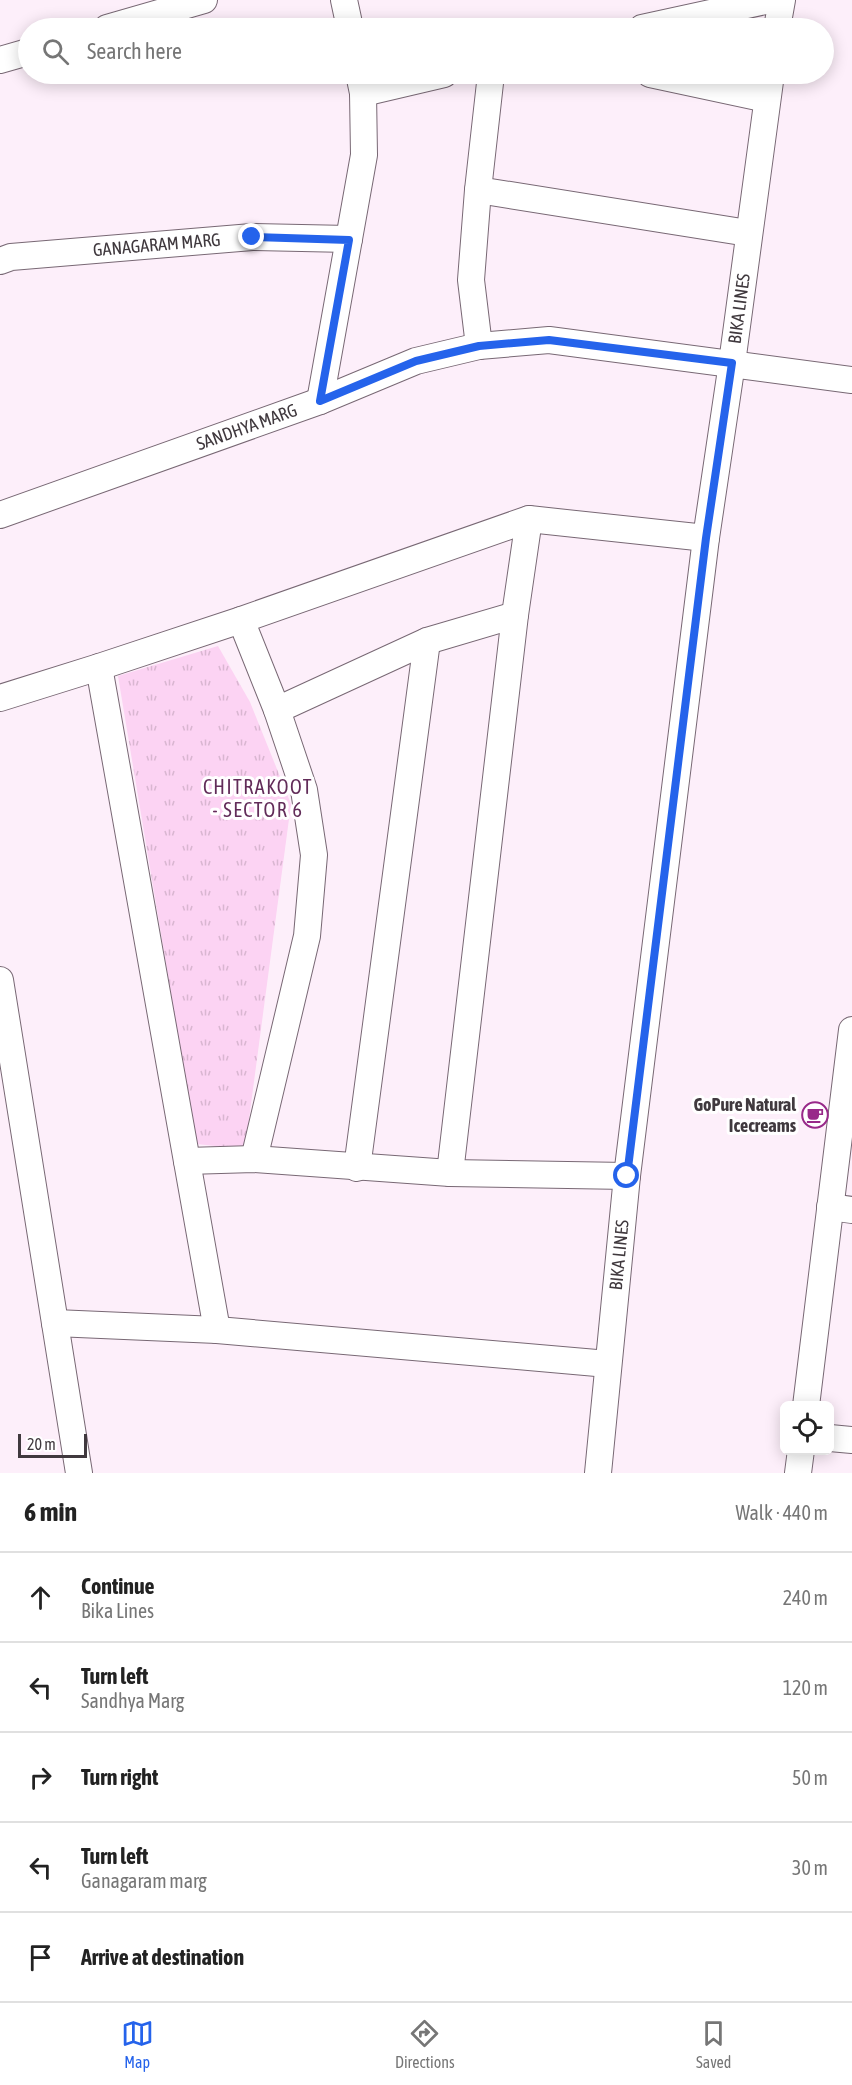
<!DOCTYPE html>
<meta charset="utf-8">
<style>
:root{--surface:#fff;--page:#f6f6f6;--text:#222;--muted:#767676;--line:#e0e0e0;--accent:#2563eb}
body{margin:0;font-family:"Asap Condensed",sans-serif;background:var(--page);color:var(--text)}
.controls{position:absolute;right:18px;bottom:18px;display:grid;overflow:hidden;border-radius:9px;box-shadow:0 3px 15px #0003}
.controls button{width:54px;height:54px;display:grid;place-items:center;padding:0;border:0;border-bottom:2px solid var(--line);background:var(--surface);color:var(--text);font:30px sans-serif}
.scale{position:absolute;left:18px;bottom:15px;width:69px;box-sizing:border-box;padding-left:6px;border:3px solid #40393e;border-top:0;font-size:16px;line-height:21px;white-space:nowrap;color:#40393e;-webkit-text-stroke:4px #fff;paint-order:stroke}
.stop{position:absolute;width:18px;height:18px;margin:-14px;border:4px solid #2563eb;border-radius:50%;background:#fff}
.stop.end{background:#2563eb;border-color:#fff;box-shadow:0 2px 6px #0008}
.list{margin:0;padding:0;list-style:none}
h2{display:flex;justify-content:space-between;align-items:center;height:78px;margin:0;padding:0 24px;font-size:26px}
h2 small{font-size:20px;font-weight:400;color:var(--muted)}
.list li{display:grid;grid-template-columns:39px 1fr auto;gap:18px;align-items:center;box-sizing:border-box;height:90px;padding:0 24px;border-top:2px solid var(--line)}
.list b{display:block;font-size:22px;white-space:nowrap}
.list p{margin:0;font-size:20px;white-space:nowrap;color:var(--muted)}
.list em{font-size:20px;font-style:normal;color:var(--muted)}
.icon{flex:none;width:33px;height:33px;fill:none;stroke:currentColor;stroke-width:2;stroke-linecap:round;stroke-linejoin:round}
.map{position:relative;flex:none;width:852px;height:1473px;overflow:hidden}
.search{position:absolute;background:var(--surface);box-shadow:0 3px 15px #0003;left:18px;right:18px;top:18px;height:66px;display:flex;align-items:center;gap:15px;box-sizing:border-box;padding:0 21px;border-radius:33px;color:var(--muted);font-size:22px}
.sheet{height:528px;background:var(--surface)}
nav{display:flex;justify-content:space-around;align-items:center;box-sizing:border-box;height:84px;border-top:2px solid var(--line);background:var(--surface);font-size:16px;color:var(--muted)}
nav a{display:grid;justify-items:center;gap:3px}
nav .on{color:var(--accent)}
.map>svg:first-child{display:block}
</style>
<div class="map">
<svg width="852" height="1473" viewBox="0 0 852 1473">
<defs>
<pattern id="park-tufts" width="24" height="20" patternUnits="userSpaceOnUse" patternTransform="scale(1.5)"><rect width="24" height="20" fill="#fcd3f3"/><path d="M3 7l-1-3M5 7V3M7 7l1-3M15 17l-1-3M17 17v-4M19 17l1-3" fill="none" stroke="#d9b6d1"/></pattern>
</defs>
<rect width="100%" height="100%" fill="#fdeffa"/>
<!-- park -->
<path fill="url(#park-tufts)" d="M218,646L250,702L291,804L245,1149L196,1144L118,676Z"/>
<g fill="none" stroke-linecap="round" stroke-linejoin="round">
<!-- street casing -->
<g stroke="#786874" stroke-width="28">
<g id="street">
<path d="M344,0L350,28"/>
<path d="M107,28L204,0"/>
<path d="M642,28L770,0"/>
<path d="M777,28L782,0"/>
<path d="M0,60L28,52"/>
<path d="M650,74L767,99"/>
<path d="M363,93L444,74"/>
<path d="M478,190L748,233"/>
<path id="s1" d="M0,261L11,257L252,237L349,239"/>
<path d="M479,346L471,280L478,190L491,74"/>
<path d="M320,401L364,155L363,93L359,74"/>
<path id="s2" d="M0,515L320,401L416,361L479,346L549,340L852,380"/>
<path d="M241,620L277,710L304,790L314,855L307,936L254,1159"/>
<path d="M99,667L217,1330"/>
<path d="M0,698L99,667L241,620L529,519L706,538"/>
<path d="M277,710L427,641L515,615"/>
<path d="M0,980L79,1473"/>
<path d="M187,1161L254,1159L450,1173L627,1176"/>
<path d="M357,1168L427,641"/>
<path d="M450,1173L515,615L529,519"/>
<path d="M830,1207L852,1210"/>
<path d="M55,1323L217,1330L608,1364"/>
<path d="M806,1406L852,1030"/>
<path d="M830,1438L852,1440"/>
<path id="s3" d="M598,1473L627,1176L706,538L732,363L771,74"/>
<path d="M798,1473L801,1450"/>
</g>
</g>
<!-- street -->
<use href="#street" stroke="#fff" stroke-width="26"/>
</g>
<g fill="none" stroke-linecap="round" stroke-linejoin="round">
<!-- route -->
<path stroke="#2563eb" stroke-width="8" d="M252,237L349,240L320,401L416,361L479,346L549,340L732,363L706,538L627,1176"/>
</g>
<!-- icons -->
<defs>
<g id="cafe-ring" transform="scale(1.35)"><circle r="9.5" fill="#fff" stroke="#982989" stroke-width="1.5"/><path d="M-5.5-4.5H6V0H3Q3 3.5 0 3.5H-2.5Q-5.5 3.5-5.5 0ZM3-3.2v2h1.7v-2ZM-6 4.5H4V6H-6Z" fill="#982989"/></g>
</defs>
<g fill-rule="evenodd">
<use href="#cafe-ring" x="815" y="1115"/>
</g>
<g text-anchor="middle" stroke-width="6" stroke-linejoin="round" paint-order="stroke">
<!-- street labels -->
<g font-size="18" fill="#40393e" stroke="#fff">
<text dy="6" stroke="none"><textPath href="#s1" startOffset="158">GANAGARAM MARG</textPath></text>
<text dy="6" stroke="none"><textPath href="#s3" startOffset="1173">BIKA LINES</textPath></text>
<text dy="6" stroke="none"><textPath href="#s2" startOffset="262">SANDHYA MARG</textPath></text>
<text dy="6" stroke="none"><textPath href="#s3" startOffset="219">BIKA LINES</textPath></text>
</g>
<!-- poi labels -->
<g font-size="18" font-weight="bold" fill="#40393e" stroke="#fff" text-anchor="end">
<text x="796" y="1111">GoPure Natural<tspan x="796" dy="21">Icecreams</tspan></text>
</g>
<!-- neighbourhood labels -->
<g font-size="20" letter-spacing="1.5" fill="#622c59" stroke="#fff">
<text x="258" y="794">CHITRAKOOT<tspan x="258" dy="23">- SECTOR 6</tspan></text>
</g>
</g>
</svg>
<div class="controls">
<button><svg class="icon" aria-label="locate" viewBox="0 0 24 24"><circle cx="12" cy="12" r="6"/><path d="M12 2v4M12 18v4M2 12h4M18 12h4"/></svg></button>
</div>
<div class="scale">20 m</div>
<div class="stop" style="left:627px;top:1176px"></div>
<div class="stop end" style="left:252px;top:237px"></div>
<div class="search"><svg class="icon" aria-label="search" viewBox="0 0 24 24"><circle cx="10" cy="10" r="6"/><path d="M15 15l6 6"/></svg>Search here</div>
</div>
<section class="sheet">
<h2>6 min<small>Walk · 440 m</small></h2>
<ul class="list">
<li><svg class="icon" aria-label="ahead" viewBox="0 0 24 24"><path d="M12 20V5M6 11l6-6 6 6"/></svg><div><b>Continue</b><p>Bika Lines</p></div><em>240 m</em></li>
<li><svg class="icon" aria-label="left" viewBox="0 0 24 24"><path d="M17 20v-9H6M10 6l-5 5 5 5"/></svg><div><b>Turn left</b><p>Sandhya Marg</p></div><em>120 m</em></li>
<li><svg class="icon" aria-label="right" viewBox="0 0 24 24"><path d="M7 20v-9h11M14 6l5 5-5 5"/></svg><div><b>Turn right</b></div><em>50 m</em></li>
<li><svg class="icon" aria-label="left" viewBox="0 0 24 24"><path d="M17 20v-9H6M10 6l-5 5 5 5"/></svg><div><b>Turn left</b><p>Ganagaram marg</p></div><em>30 m</em></li>
<li><svg class="icon" aria-label="arrive" viewBox="0 0 24 24"><path d="M6 21V4h12l-3 4 3 4H6"/></svg><div><b>Arrive at destination</b></div></li>
</ul>
</section>
<nav>
<a class="on"><svg class="icon" aria-label="map" viewBox="0 0 24 24"><path d="M3 6l6-2 6 2 6-2v14l-6 2-6-2-6 2zM9 4v14M15 6v14"/></svg>Map</a>
<a><svg class="icon" aria-label="directions" viewBox="0 0 24 24"><path d="M12 3l9 9-9 9-9-9zM9 14v-3h6M13 9l2 2-2 2"/></svg>Directions</a>
<a><svg class="icon" aria-label="saved" viewBox="0 0 24 24"><path d="M7 4h10v16l-5-4-5 4z"/></svg>Saved</a>
</nav>
